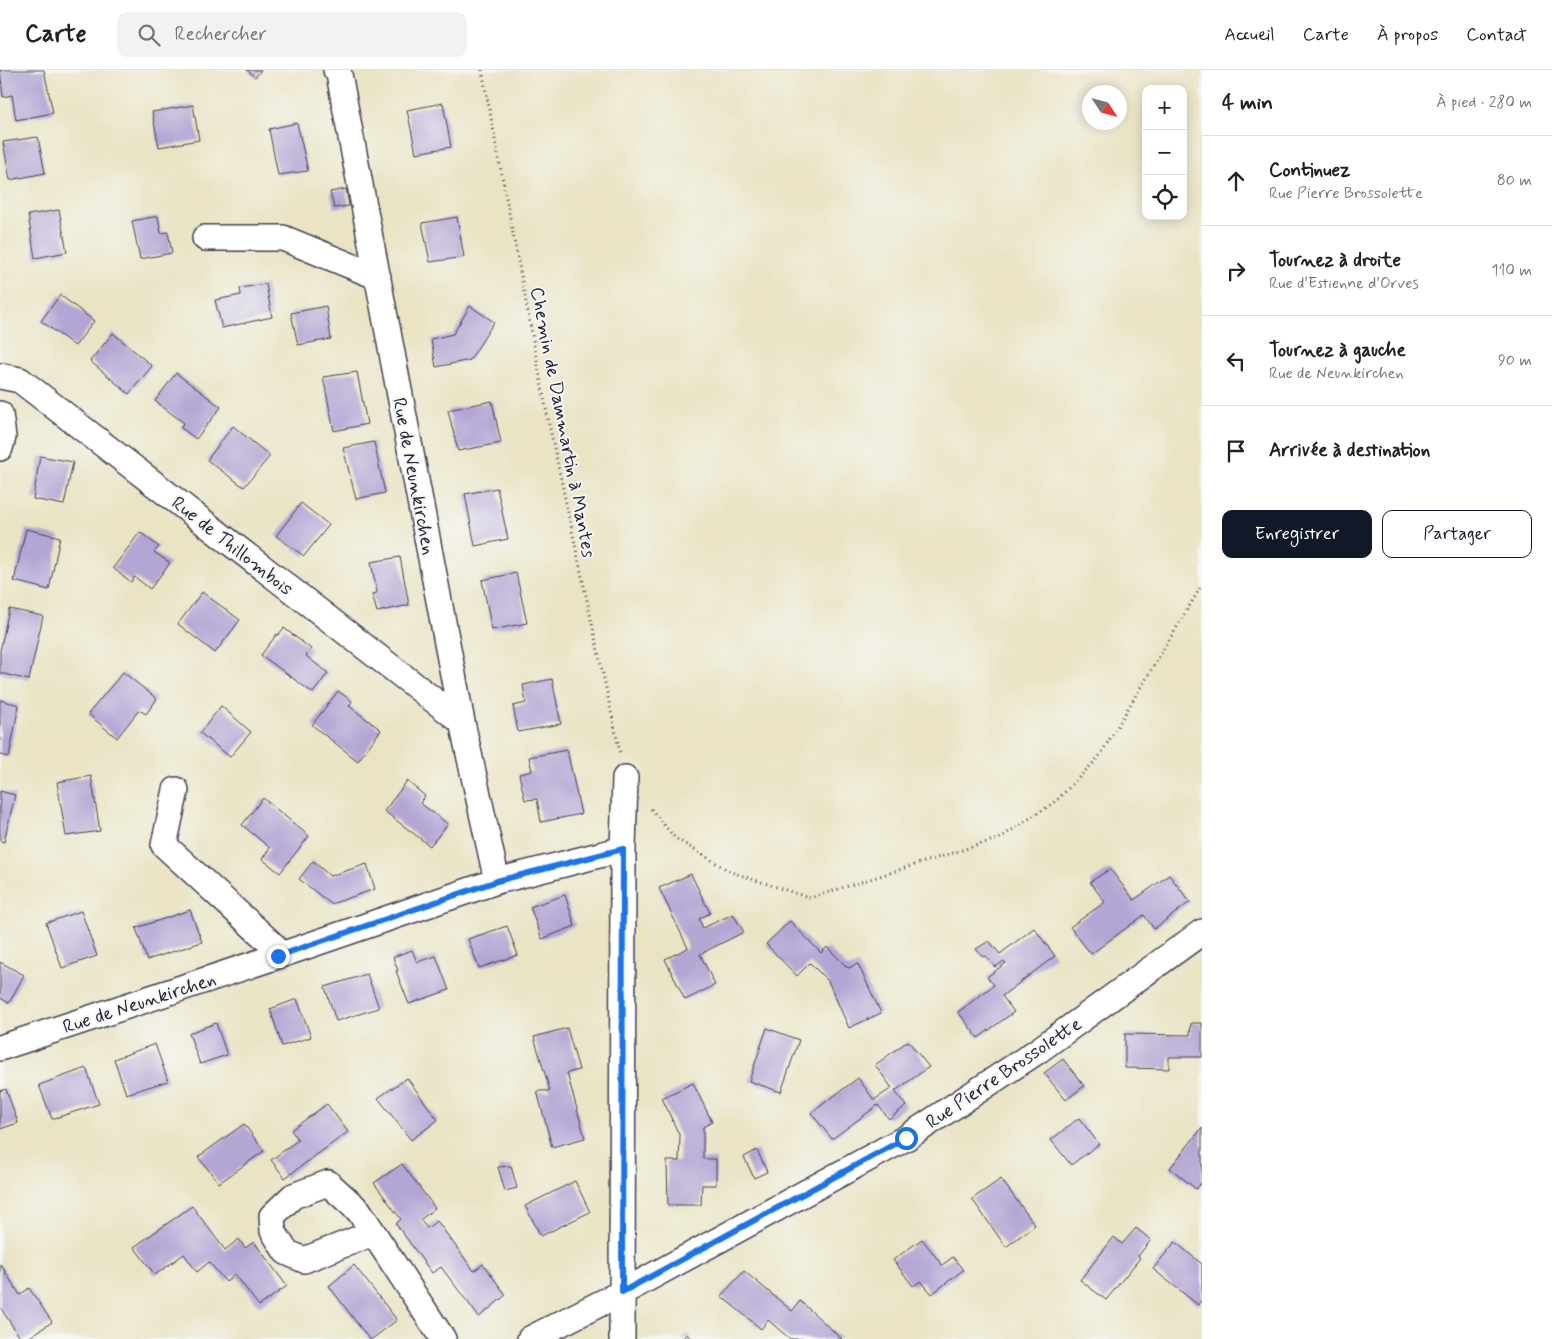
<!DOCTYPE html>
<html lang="fr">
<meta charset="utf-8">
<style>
:root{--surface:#fff;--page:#f2f2f2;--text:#222;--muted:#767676;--line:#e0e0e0;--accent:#111827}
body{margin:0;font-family:Mynerve,sans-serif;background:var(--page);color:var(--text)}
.controls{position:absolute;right:15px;top:15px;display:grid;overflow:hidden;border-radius:10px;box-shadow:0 2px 12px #0003}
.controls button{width:45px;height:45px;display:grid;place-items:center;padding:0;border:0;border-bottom:1px solid var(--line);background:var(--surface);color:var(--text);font:25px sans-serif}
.compass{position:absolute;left:1082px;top:15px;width:45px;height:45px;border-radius:50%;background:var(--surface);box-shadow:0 2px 12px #0003;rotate:126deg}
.stop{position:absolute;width:15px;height:15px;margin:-11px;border:4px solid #1a73e8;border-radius:50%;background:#fff}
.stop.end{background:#1a73e8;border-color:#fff;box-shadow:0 1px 5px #0008}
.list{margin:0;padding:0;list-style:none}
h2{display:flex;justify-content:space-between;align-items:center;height:65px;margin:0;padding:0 20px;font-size:21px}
h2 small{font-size:16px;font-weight:400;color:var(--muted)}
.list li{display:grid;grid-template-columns:32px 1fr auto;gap:15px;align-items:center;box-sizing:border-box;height:90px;padding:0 20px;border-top:1px solid var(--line)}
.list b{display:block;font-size:19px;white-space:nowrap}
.list p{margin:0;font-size:16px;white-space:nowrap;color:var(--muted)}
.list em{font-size:16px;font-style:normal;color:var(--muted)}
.actions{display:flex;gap:10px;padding:15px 20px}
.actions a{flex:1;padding:11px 0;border:1px solid var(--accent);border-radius:10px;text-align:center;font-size:18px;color:var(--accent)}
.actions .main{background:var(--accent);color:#fff}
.icon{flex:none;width:28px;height:28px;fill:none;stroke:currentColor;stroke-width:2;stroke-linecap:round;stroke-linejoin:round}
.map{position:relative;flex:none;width:1202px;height:1269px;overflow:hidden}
header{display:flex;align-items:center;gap:30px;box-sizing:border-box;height:70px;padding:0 25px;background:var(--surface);border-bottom:1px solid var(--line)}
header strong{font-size:24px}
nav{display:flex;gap:28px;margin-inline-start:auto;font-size:18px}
.search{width:350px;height:45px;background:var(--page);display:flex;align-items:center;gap:12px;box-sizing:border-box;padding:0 18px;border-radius:10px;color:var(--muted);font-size:19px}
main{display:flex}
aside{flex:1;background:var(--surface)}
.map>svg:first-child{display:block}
</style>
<header>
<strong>Carte</strong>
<div class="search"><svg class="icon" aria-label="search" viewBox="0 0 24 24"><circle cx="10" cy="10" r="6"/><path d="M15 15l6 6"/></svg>Rechercher</div>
<nav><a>Accueil</a><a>Carte</a><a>À propos</a><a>Contact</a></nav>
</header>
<main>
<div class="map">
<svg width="1202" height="1269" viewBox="0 0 1202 1269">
<rect width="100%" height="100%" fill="#f6f6f2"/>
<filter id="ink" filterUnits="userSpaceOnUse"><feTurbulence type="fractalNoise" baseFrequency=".02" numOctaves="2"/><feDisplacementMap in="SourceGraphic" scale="10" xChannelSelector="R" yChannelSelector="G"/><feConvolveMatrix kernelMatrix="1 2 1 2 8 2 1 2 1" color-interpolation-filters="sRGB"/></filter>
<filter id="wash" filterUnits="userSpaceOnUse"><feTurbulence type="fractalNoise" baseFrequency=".0096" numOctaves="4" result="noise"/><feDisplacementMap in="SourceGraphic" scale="20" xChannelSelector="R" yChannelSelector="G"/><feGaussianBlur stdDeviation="1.12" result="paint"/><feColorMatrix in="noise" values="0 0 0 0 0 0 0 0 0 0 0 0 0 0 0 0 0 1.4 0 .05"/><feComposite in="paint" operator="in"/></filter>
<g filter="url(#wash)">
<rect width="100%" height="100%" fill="#eae4c5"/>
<g id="blocks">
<!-- building -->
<path fill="#b3a6d4" d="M0,0H44L53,43L16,50L12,25L3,27Z
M247,0H261L255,7Z
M443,33L451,77L416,83L407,40Z
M193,35L199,70L159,77L152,42Z
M297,53L308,101L278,105L269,59Z
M38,67L45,103L10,110L3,72Z
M346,119L349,136L334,138L330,122Z
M59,140L67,182L35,188L28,145Z
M158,146L161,163L168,162L172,183L140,189L132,151Z
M457,147L464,187L430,192L422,153Z
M266,214L272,247L222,258L215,230L241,225L240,218Z
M60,225L94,251L75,276L41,251Z
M326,236L331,269L298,275L291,243Z
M470,236L494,252L470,290L436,297L431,269L453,264Z
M113,263L152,296L129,324L90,291Z
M357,302L367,354L334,361L323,307Z
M176,303L221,337L196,369L180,357L184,353L155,331Z
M492,331L501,373L458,381L448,340Z
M233,356L270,386L244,417L207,390Z
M374,372L385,423L356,429L343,378Z
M40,386L73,392L64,435L33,429Z
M497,418L508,469L475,476L465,424Z
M301,433L329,455L304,486L276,466Z
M26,459L60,467L49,520L14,511Z
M140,462L159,477L154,482L170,493L150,519L135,507L131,512L113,498Z
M400,487L409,535L377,542L372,524L377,523L371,492Z
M516,503L527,553L492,560L482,510Z
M202,522L240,550L215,583L178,554Z
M9,539L43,546L29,610L0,603V581Z
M284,558L311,579L306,586L328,603L313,623L261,585L277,564L278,565Z
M123,602L157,629L146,644L139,640L117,668L88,644Z
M552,609L561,654L518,662L513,636L526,633L523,615Z
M338,621L352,631L349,636L381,660L358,691L312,655Z
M0,630L19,635L9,687L0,685Z
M221,636L251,662L230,687L200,663Z
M567,680L581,744L541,752L537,729L525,730L519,704L532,701L529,687Z
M91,706L100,761L66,766L57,712Z
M407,711L425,726L420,733L448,754L430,776L384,741Z
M0,721L15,725L4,772L0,771Z
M263,728L309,766L280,803L262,789L270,778L242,755Z
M313,791L330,806L367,794L375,819L331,834L299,809Z
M1110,799L1134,830L1169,805L1190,832L1154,859L1144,845L1091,884L1070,857L1105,832L1090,812Z
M691,804L710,843L699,849L703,858L733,844L744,862L700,884L715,915L685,930L665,889L688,878L659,818Z
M565,825L575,856L542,869L530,837Z
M190,840L202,872L147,890L136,858Z
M81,841L97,886L62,898L46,853Z
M790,851L821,883L827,877L848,898L858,894L881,943L849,958L828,911L810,893L797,906L766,874Z
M507,856L518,885L479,898L468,869Z
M1034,858L1055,886L1002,926L1014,942L978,968L958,942L994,915L987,907L1006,893L1004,891L995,897L986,886L983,887L976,879L989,871L1000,884Z
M412,880L417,892L436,886L449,920L409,934L396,901H398L393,887Z
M0,892L24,905L9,933L0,928Z
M367,904L379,938L336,951L325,917Z
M297,929L311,967L282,976L270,939Z
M216,953L227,985L200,994L189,963Z
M1191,953H1202V987H1169V999L1125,998V964L1190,965Z
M567,958L579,1000L567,1003L585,1068L552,1077L537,1021H550L534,967Z
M767,958L799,970L781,1022L749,1011Z
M908,971L929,997L895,1021L906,1036L889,1049L878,1035L832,1069L811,1043L858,1008L874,1030L892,1018L875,995Z
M155,974L168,1011L126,1024L114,989Z
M1063,989L1084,1016L1066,1030L1044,1003Z
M86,998L99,1034L52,1049L39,1015Z
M407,1008L438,1050L411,1070L378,1028Z
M693,1013L712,1052L703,1057V1089H716V1115H702L701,1135H668L667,1091H679L680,1067L662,1028Z
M6,1019L18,1053L0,1059V1021Z
M327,1034L348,1062L285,1108L271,1090L298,1070L291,1060Z
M1079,1048L1099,1074L1071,1095L1051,1070Z
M244,1054L264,1081L219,1113L198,1087Z
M1202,1058V1112L1196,1119L1170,1098Z
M757,1080L767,1102L754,1108L744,1087Z
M402,1094L435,1138L420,1150L427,1158L437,1151L474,1201L483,1194L506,1225L479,1247L441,1197L432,1203L396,1154L401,1149L374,1113Z
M511,1096L517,1118L505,1121L498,1097Z
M1001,1109L1035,1155L1006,1177L972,1129Z
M575,1111L590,1142L541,1166L525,1136Z
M192,1136L225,1180L239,1169L245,1178L254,1172L287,1216L259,1236L235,1204L226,1212L209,1192L197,1202L184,1184L155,1205L134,1177Z
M1136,1158L1151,1170L1138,1186L1140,1188L1106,1230L1080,1210L1114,1167L1122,1174Z
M922,1169L942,1195L953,1187L963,1200L932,1224L921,1211L913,1216L893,1190Z
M1175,1172L1202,1194V1229L1198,1235L1153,1199Z
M0,1194L20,1225L29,1218L52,1252L27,1269H21L0,1237Z
M354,1195L397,1250L372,1269H369L329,1216Z
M744,1201L792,1241L800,1231L842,1269H790L768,1250L761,1259L721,1226Z
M687,1264L691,1269H682Z"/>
</g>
</g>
<g filter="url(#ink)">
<use href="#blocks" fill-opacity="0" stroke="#403f50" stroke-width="1"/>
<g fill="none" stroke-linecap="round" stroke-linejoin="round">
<!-- minor casing -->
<g stroke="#403f50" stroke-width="28">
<path id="minor" d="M336,0L339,4L462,652L497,811
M205,168H283L378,207
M0,306L20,310L462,652
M0,344L3,367L0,378
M176,720L164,775L273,875L278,886
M0,978L278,886L497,811L623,779
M373,1163L304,1190L286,1182L273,1161L272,1146L293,1126L328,1113L359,1141L443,1269
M530,1269L623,1222L906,1068L1039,980L1202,862
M622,1269L623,779L625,708"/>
</g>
<!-- path -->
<path stroke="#403f50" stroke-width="3" stroke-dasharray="1 4" stroke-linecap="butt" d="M482,0L549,354L620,683
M651,739L675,768L731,802L810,828L1000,768L1056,731L1099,687L1202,515"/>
<!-- minor -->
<use href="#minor" stroke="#fff" stroke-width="25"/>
</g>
</g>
<g fill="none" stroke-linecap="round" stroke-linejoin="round" filter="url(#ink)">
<!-- route -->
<path stroke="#1a73e8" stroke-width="6" d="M278,886L497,811L623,779L622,1222L906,1068"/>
</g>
<g text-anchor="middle" stroke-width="4" stroke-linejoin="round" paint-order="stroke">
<!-- street labels -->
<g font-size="19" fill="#22223b" stroke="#f6f6f2">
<text transform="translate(564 352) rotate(79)" y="7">Chemin de Dammartin à Mantes</text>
<text transform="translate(415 406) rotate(79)" y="7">Rue de Neunkirchen</text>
<text transform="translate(233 475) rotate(38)" y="7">Rue de Thillombois</text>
<text transform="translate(139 932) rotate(-18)" y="7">Rue de Neunkirchen</text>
<text transform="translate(1003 1002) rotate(-34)" y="7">Rue Pierre Brossolette</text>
</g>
</g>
</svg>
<div class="controls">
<button>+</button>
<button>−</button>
<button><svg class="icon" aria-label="locate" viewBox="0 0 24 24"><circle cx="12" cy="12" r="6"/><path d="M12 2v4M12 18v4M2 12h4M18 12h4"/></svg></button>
</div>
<svg class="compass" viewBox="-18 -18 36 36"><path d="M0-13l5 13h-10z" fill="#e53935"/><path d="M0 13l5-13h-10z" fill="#767676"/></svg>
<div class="stop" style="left:906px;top:1068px"></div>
<div class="stop end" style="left:278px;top:886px"></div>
</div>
<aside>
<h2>4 min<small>À pied · 280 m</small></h2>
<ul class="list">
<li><svg class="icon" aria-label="ahead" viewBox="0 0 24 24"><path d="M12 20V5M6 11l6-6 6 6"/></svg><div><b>Continuez</b><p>Rue Pierre Brossolette</p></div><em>80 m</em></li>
<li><svg class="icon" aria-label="right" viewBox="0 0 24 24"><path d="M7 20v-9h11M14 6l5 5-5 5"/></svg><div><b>Tournez à droite</b><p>Rue d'Estienne d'Orves</p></div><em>110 m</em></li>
<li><svg class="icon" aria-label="left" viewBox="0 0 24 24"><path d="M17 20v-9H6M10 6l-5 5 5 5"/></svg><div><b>Tournez à gauche</b><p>Rue de Neunkirchen</p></div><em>90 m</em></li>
<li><svg class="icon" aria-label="arrive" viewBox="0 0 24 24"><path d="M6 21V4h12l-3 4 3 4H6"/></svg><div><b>Arrivée à destination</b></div></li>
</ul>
<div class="actions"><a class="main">Enregistrer</a><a>Partager</a></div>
</aside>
</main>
